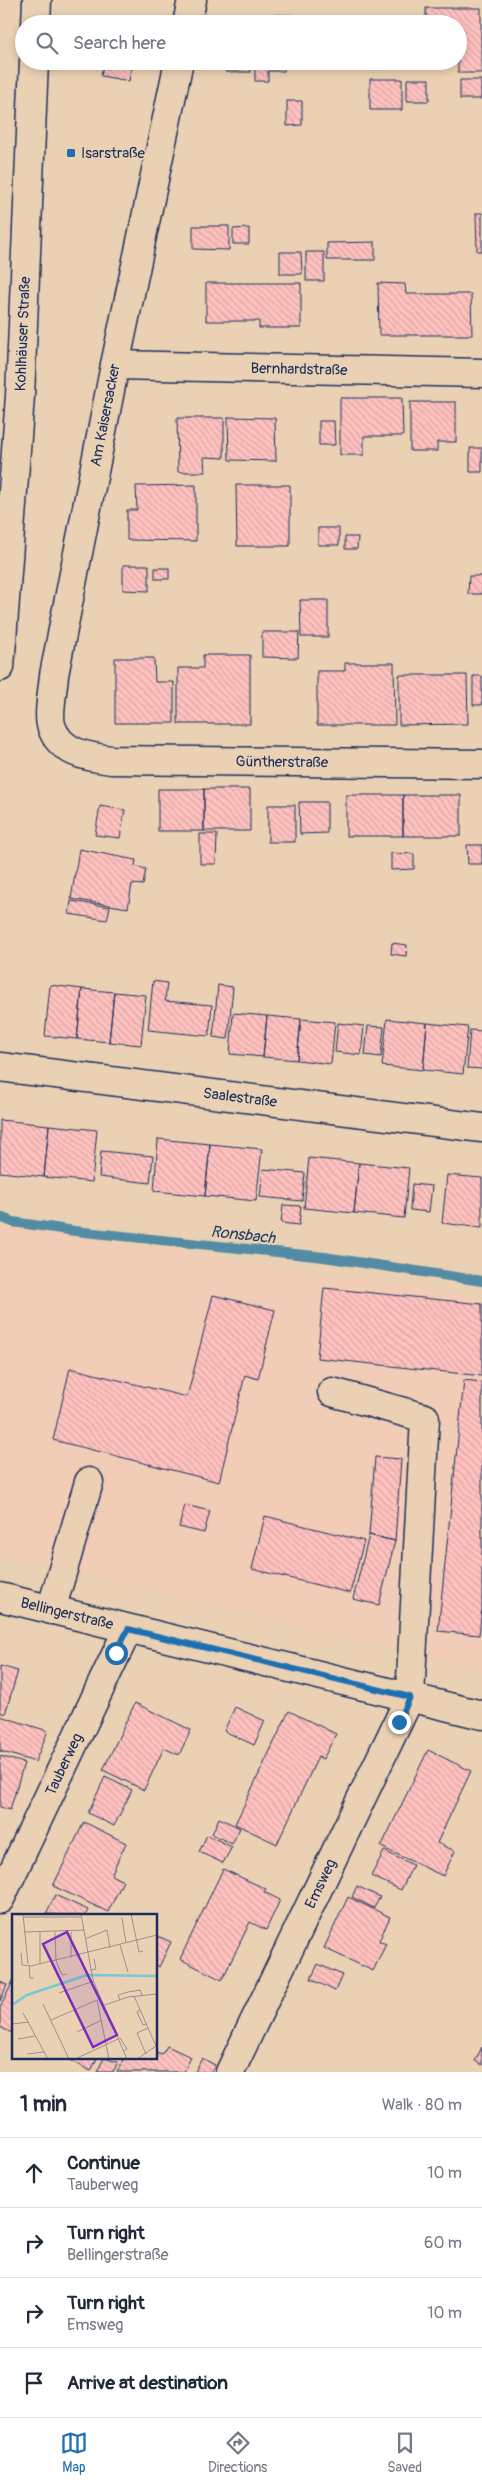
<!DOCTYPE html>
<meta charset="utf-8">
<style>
:root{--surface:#fff;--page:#f6f6f7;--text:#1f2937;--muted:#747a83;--line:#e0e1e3;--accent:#1f6fb2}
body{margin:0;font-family:Pangolin,sans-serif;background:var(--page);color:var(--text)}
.stop{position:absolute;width:15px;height:15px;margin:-11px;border:4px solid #1f6fb2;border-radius:50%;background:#fff}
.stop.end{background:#1f6fb2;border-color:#fff;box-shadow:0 1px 5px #0008}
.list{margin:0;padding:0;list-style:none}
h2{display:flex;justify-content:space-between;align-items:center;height:65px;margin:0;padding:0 20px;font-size:21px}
h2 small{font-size:16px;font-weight:400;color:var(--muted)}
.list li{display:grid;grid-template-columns:32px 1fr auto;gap:15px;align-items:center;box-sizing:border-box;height:70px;padding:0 20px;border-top:1px solid var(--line)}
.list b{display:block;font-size:19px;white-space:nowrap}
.list p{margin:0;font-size:16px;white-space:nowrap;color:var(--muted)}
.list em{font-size:16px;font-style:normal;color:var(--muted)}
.icon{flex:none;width:28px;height:28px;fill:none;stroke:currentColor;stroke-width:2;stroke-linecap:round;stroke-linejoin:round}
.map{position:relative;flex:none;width:482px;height:2072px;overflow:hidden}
.search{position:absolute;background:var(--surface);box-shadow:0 2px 8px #0003;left:15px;right:15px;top:15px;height:55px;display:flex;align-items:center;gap:12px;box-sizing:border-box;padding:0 18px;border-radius:28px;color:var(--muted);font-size:19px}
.sheet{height:345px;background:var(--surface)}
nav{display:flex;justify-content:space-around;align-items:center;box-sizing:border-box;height:70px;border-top:1px solid var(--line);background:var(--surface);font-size:14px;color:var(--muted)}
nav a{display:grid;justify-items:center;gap:2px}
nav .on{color:var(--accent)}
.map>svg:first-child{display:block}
</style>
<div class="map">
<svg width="482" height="2072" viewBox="0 0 482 2072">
<defs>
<pattern id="building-back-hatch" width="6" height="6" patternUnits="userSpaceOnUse" patternTransform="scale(1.25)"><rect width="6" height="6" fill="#fec1be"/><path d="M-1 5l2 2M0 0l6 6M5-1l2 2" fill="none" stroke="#d9a6a6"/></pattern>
</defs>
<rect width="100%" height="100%" fill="#ebd1b3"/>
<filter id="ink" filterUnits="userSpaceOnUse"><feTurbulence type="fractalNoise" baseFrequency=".02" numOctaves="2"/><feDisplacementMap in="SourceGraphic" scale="10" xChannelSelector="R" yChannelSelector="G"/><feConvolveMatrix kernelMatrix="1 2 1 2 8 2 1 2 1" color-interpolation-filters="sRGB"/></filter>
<g filter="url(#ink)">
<!-- built -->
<path fill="#f1ccb6" d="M0,1225L482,1298V1670L0,1552Z"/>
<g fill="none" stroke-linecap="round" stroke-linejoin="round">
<!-- stream -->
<path stroke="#538ba5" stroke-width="10" d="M0,1217L13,1222L75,1231L324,1257L482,1281"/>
</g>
<!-- building -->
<path fill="url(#building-back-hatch)" stroke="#1b2f5e" d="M426,8H481V73H458V24H426Z
M226,15H292V24H226Z
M104,61L132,66L129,81L101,76Z
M226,61H250L251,72H226Z
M255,61H284V71H268V81H255Z
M334,61H385V63H334Z
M370,79H402V110H370Z
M407,79H429V101H407Z
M460,80H481V99H460Z
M287,101H302V125L287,126Z
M476,213H482V251H477Z
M193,226H229V250L193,249Z
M249,228V244H233V229Z
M375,242V260H327V243Z
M280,252H301L302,274H280Z
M306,252H324V281H306Z
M206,283H301V328H259V321H206Z
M378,283L405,284L406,294H471L472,335H379Z
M340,398H402L403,436H364V455H340Z
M410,402H456V442H437V451H410Z
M228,417L275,418L276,461L229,460Z
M177,418H224V458L204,457L205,472H178Z
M319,421H334L335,445H319Z
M470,448H482V472H470Z
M196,485V541L127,540V510H137L136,486Z
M236,485H290V546H237Z
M318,528H339V545H318Z
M345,537H358L357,549H345Z
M123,565H149V591L123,590Z
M155,568H169V579H155Z
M469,576H482V594H468Z
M300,600H328V637H301Z
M262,632H299L298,658L262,657Z
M203,655H250V724H178V668H203Z
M115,658H154L155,682H174V723H115Z
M345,663H394L395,725H317V671H345Z
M399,675H467L468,724L399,725Z
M473,676H482V705H473Z
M158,789H204V831H158Z
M204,789H250V831H204Z
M346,795H403V836H346Z
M403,795H461V836H403Z
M299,802H327V833L300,834Z
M268,805H295V842H268Z
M100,806L125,810L120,838L95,835Z
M200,834H217L216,864H200Z
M467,845H482V864H468Z
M79,849L136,860L135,866L146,869L143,885L132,884L128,908L71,899Z
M391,853L414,854V869L391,870Z
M71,901L110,907L107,920L69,914Z
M392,943L407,945L406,956L391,954Z
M153,981L167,983L165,1001L212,1005L209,1036L148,1030Z
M50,985L82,989L77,1039L45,1036Z
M218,985L233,987L228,1039L213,1037Z
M82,989L114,992L109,1042L77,1039Z
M114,992L146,995L141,1045L109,1042Z
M233,1013L267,1016L263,1057L230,1054Z
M267,1016L301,1019L297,1060L263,1057Z
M301,1019L335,1022L331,1064L297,1060Z
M387,1019L427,1023L423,1070L382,1066Z
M338,1023L364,1026L361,1055L335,1052Z
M427,1023L468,1027L463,1074L423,1070Z
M368,1026L384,1027L381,1057L365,1055Z
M470,1030L482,1031V1069L467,1068Z
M0,1120L49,1125L44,1177L0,1172Z
M49,1125L97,1130L92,1182L44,1177Z
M158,1139L210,1144L205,1196L154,1191Z
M210,1144L262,1149L256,1201L205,1196Z
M101,1151L153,1156L150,1183L99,1177Z
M309,1158L359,1163L354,1213L304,1208Z
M359,1163L409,1168L404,1218L354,1213Z
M263,1169L305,1173L302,1201L260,1197Z
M447,1175L482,1178V1228L442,1223Z
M412,1184L432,1186L429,1212L410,1210Z
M283,1205L301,1206L299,1225L281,1223Z
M324,1288L482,1304V1376L317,1358Z
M213,1295L275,1310L258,1379L245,1375L219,1482L53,1440L70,1368L187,1397Z
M464,1380L482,1382V1609L479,1635L438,1631Z
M375,1457L401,1459L395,1541L369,1535Z
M185,1505L210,1511L204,1533L179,1527Z
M265,1516L364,1541L350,1593L252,1569Z
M369,1535L395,1541L379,1605L353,1599Z
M0,1666L18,1671L5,1714L0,1712Z
M135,1703L191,1730L179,1755L164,1748L144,1790L103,1770Z
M235,1707L265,1721L254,1745L224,1731Z
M289,1711L336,1734L323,1759L318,1757L277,1844L235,1824Z
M0,1716L48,1731L35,1762L0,1751Z
M428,1750L471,1771L437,1843L455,1851L443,1876L381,1847Z
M0,1756L24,1763L10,1810L0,1807Z
M105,1777L132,1790L114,1826L88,1813Z
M219,1818L240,1828L232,1844L212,1834Z
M84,1822L126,1843L111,1875L123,1881L108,1912L53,1886Z
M207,1835L232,1847L223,1863L199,1852Z
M384,1851L413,1865L401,1890L371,1876Z
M223,1869L266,1889L264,1892L280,1900L266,1930L250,1922L222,1980L180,1959Z
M357,1886L380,1897L374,1908L352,1897Z
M55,1895L88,1910L85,1916L46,1914Z
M348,1897L390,1917L379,1941L386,1944L373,1971L324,1948Z
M156,1935L171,1942L159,1967L156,1965Z
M318,1964L342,1975L335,1991L311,1979Z
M14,1979V2034L0,2027V2008Z
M0,1982L7,1985L0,2001Z
M167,2046L191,2057L184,2072H117L124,2058H156V2052L162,2054Z
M482,2047V2065L475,2061Z
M73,2058H97L91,2071L71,2061Z
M104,2058L118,2062L113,2072H97Z
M202,2058L215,2065L211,2072H195Z"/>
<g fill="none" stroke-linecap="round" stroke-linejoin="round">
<!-- minor casing -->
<g stroke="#1b2f5e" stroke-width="31">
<g id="minor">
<path d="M36,24L37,0"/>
<path d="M187,24L192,0"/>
<path id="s1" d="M179,61L115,365L54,675C53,688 48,714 51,725C59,753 88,757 111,760L482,764"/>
<path id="s2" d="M115,365L482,373"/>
<path id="s3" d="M0,667L20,396L34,61"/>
<path id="s4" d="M0,1067L482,1128"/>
<path id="s5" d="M0,1597L482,1715"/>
<path d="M51,1610L89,1482"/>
<path id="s6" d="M0,1899L128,1629"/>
<path id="s7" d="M230,2072L410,1697L425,1418L332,1392"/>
</g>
</g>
<!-- minor -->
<use href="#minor" stroke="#ebd1b3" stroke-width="28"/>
</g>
</g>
<g fill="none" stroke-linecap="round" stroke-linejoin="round" filter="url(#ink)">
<!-- route -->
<path stroke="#1f6fb2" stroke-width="6" d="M116,1653L128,1629L410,1697L399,1722"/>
</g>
<!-- markers -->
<rect fill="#1f6fb2" stroke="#ebd1b3" stroke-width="2" x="66" y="148" width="10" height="10" rx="2.5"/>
<g text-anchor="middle" stroke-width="4" stroke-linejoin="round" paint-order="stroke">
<!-- poi labels -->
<g font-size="15" fill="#1b2f5e" stroke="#ebd1b3" text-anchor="start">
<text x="81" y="158">Isarstraße</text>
</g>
<!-- street labels -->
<g font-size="15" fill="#1b2f5e" stroke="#ebd1b3">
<text dy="5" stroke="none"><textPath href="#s3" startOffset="334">Kohlhäuser Straße</textPath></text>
<text dy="5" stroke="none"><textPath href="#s2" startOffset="184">Bernhardstraße</textPath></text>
<text transform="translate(105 415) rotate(-79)" y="5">Am Kaisersacker</text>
<text dy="5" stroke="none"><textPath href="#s1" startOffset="922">Güntherstraße</textPath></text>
<text dy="5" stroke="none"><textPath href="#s4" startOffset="242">Saalestraße</textPath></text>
<text dy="5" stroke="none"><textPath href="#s5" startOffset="69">Bellingerstraße</textPath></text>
<text dy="5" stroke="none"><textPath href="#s6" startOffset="149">Tauberweg</textPath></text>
<text dy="5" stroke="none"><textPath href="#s7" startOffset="209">Emsweg</textPath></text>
</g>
<!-- water labels -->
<g font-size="16" font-style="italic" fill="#243e6a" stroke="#ebd1b3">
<text transform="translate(243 1234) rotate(6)" y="6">Ronsbach</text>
</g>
</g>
<!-- overview -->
<g transform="translate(12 1914)">
<rect width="145" height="145" fill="#ebd1b3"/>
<path fill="none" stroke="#79c8d5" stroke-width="2.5" d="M0,91L15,81L75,61L145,62"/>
<path fill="none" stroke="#989091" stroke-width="1" d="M11,0L16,50M69,0L81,66L115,145M119,0L127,38L131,37M12,3H69M110,4L114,29M13,18L72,16M28,18V50M43,18L44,47L50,61L55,60M59,18V44M73,25L95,16L98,34M108,31L116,58M9,39L10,51L19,52L145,21M17,51L18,64H22M78,56L84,55L82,45M0,59V76M47,79L82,67M122,82L144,132L125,145M108,86L106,81L116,78L128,76L130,81M31,90L57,145M90,92L116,83L145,80M128,96L125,98L131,111L134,110M11,99L36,145M39,106L85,86L97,145M0,110L17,108M65,118L90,106M6,125L23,122M15,140L32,138M134,140L125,119L136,114M63,145L108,124L115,135L111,137"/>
<path fill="#7b2cbf" fill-opacity="0.15" stroke="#7b2cbf" stroke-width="2.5" d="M55,18L105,121L81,133L31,30Z"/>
<rect width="145" height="145" fill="none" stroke="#1b2f5e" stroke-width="2.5"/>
</g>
</svg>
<div class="stop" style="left:116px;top:1653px"></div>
<div class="stop end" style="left:399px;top:1722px"></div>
<div class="search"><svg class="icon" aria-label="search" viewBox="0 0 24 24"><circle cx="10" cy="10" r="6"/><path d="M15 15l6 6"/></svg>Search here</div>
</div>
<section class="sheet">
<h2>1 min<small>Walk · 80 m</small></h2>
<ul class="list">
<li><svg class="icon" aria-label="ahead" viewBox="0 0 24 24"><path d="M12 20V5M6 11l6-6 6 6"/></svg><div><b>Continue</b><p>Tauberweg</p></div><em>10 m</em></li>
<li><svg class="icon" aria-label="right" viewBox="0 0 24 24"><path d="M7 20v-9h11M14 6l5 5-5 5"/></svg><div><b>Turn right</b><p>Bellingerstraße</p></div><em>60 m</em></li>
<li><svg class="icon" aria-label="right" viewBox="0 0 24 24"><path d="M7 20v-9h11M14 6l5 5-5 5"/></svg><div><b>Turn right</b><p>Emsweg</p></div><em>10 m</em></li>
<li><svg class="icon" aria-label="arrive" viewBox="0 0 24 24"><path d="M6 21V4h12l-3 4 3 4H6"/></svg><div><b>Arrive at destination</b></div></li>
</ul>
</section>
<nav>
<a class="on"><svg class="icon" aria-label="map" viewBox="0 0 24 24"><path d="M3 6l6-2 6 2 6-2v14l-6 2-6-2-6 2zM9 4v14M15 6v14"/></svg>Map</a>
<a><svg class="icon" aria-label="directions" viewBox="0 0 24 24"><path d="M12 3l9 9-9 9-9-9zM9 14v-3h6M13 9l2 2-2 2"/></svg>Directions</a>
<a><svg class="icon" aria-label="saved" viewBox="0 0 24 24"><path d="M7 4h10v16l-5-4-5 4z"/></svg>Saved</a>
</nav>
